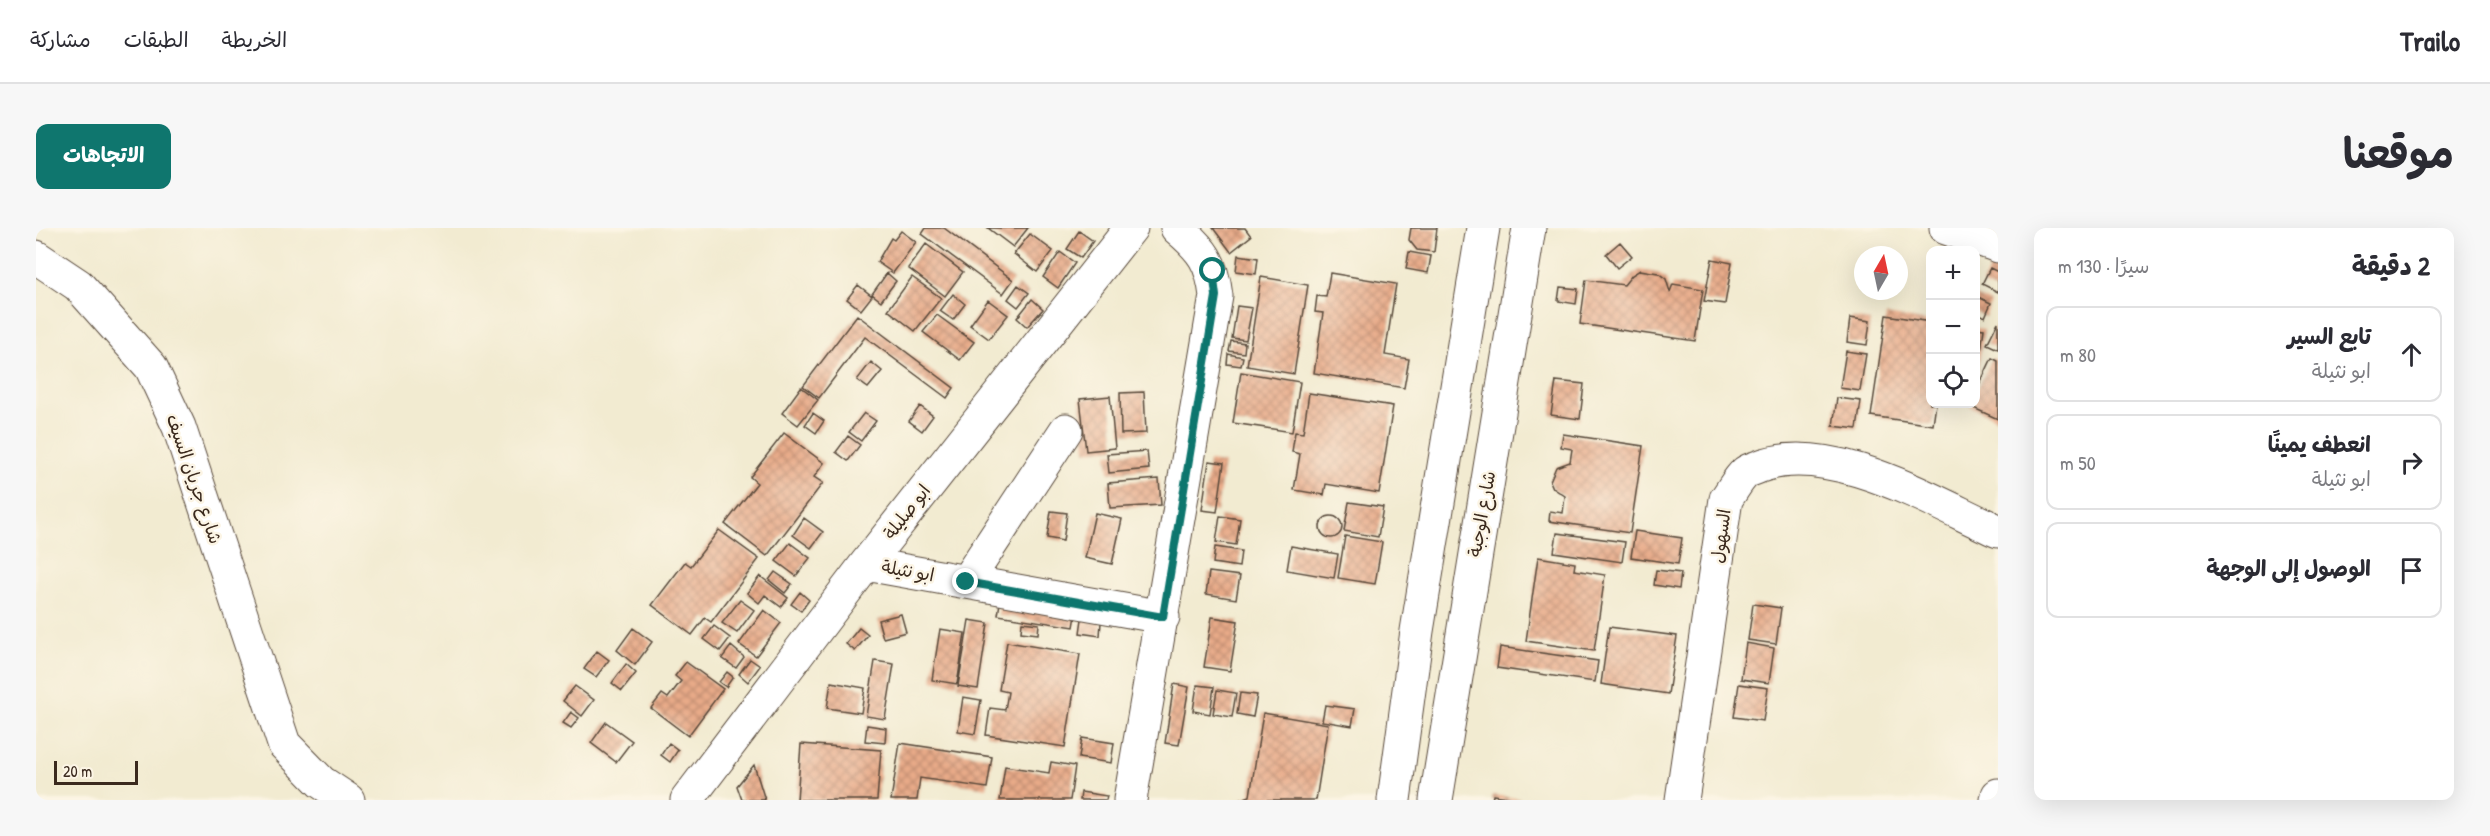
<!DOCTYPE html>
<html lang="ar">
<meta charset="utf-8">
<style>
:root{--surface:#fff;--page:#f7f7f7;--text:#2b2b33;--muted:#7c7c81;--line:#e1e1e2;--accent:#0f766e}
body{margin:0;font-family:"Patrick Hand","Playpen Sans Arabic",sans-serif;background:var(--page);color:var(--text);direction:rtl}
.controls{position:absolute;right:18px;top:18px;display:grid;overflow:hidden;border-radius:12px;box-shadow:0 6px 24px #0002}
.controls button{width:54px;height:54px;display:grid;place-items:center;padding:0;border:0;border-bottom:2px solid var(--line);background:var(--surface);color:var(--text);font:30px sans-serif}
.compass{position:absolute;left:1818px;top:18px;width:54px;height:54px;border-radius:50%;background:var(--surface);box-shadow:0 6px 24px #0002;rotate:9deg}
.scale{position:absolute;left:18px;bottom:15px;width:84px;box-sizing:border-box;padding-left:6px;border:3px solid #3b2a1e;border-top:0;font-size:16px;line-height:21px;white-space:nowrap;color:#3b2a1e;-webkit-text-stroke:4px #fcf5e5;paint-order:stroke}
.stop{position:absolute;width:18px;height:18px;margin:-14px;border:4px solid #0f766e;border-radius:50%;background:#fff}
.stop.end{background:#0f766e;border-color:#fff;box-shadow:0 2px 6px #0008}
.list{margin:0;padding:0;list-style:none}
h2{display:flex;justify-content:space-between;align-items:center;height:78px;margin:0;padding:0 24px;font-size:26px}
h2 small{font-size:20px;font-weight:400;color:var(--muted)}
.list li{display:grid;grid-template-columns:39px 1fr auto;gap:18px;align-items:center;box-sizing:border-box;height:96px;margin:0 12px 12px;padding:0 12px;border:2px solid var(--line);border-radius:12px}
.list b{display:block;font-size:22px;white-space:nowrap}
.list p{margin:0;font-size:20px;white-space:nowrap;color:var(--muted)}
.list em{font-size:20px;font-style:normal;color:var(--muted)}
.icon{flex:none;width:33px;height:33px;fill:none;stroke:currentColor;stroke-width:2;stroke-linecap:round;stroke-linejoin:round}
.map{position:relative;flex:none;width:1962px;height:572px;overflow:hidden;direction:ltr;border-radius:12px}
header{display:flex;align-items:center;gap:36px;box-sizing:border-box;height:84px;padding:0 30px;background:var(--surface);border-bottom:2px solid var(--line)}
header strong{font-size:28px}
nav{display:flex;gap:33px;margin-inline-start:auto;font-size:21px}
.intro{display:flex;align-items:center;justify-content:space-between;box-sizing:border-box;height:144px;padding:0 36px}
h1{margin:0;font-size:42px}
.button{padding:15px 27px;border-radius:12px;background:var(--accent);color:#fff;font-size:21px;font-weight:700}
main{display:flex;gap:36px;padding:0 36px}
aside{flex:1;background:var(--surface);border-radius:12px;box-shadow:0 6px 24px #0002}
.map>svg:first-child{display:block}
</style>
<header>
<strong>Trailo</strong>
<nav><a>الخريطة</a><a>الطبقات</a><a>مشاركة</a></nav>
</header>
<div class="intro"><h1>موقعنا</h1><a class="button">الاتجاهات</a></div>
<main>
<aside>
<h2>2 دقيقة<small>سيرًا · 130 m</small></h2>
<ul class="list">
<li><svg class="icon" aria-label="ahead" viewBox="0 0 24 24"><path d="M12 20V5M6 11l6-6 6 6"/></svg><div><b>تابع السير</b><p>ابو نثيلة</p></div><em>80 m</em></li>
<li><svg class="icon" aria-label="right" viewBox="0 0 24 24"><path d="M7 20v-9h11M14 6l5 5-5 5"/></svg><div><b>انعطف يمينًا</b><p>ابو نثيلة</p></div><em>50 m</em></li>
<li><svg class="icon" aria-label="arrive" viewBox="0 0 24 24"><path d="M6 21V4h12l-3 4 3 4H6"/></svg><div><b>الوصول إلى الوجهة</b></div></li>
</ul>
</aside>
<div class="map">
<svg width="1962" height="572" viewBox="0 0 1962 572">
<defs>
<pattern id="building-cross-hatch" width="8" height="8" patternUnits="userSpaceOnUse" patternTransform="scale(1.5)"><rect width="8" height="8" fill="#e8aa88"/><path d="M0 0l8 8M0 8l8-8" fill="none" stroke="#bd8b6f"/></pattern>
</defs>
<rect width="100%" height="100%" fill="#fcf5e5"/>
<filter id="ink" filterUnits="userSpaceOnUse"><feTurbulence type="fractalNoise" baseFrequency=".0167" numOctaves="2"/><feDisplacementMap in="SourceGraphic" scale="12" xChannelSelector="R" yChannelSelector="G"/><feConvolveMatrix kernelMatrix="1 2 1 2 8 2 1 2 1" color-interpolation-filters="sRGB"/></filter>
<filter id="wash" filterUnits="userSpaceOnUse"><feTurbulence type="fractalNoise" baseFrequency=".008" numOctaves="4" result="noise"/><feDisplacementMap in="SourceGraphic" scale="24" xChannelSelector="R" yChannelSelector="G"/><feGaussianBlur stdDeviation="1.35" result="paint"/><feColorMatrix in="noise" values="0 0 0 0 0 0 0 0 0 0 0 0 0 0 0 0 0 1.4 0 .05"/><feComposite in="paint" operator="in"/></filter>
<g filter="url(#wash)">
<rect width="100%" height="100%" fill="#f2ebd1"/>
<g id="blocks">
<!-- building -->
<path fill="url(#building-cross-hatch)" d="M890,0H908L977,52L967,66L886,6Z
M952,0H992L977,19Z
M1177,0H1209L1215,8L1195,24Z
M1375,0H1401L1398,24L1381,22L1373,12Z
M865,3L880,14L857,45L841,34L855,10L858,12Z
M1043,3L1057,13L1045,30L1031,21Z
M994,6L1017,23L1001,44L978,26Z
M1584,14L1596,28L1581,40L1570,26Z
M890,16L927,44L909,68L872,40Z
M1024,24L1039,35L1022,60L1007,49Z
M1373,24L1395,28L1392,45L1370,41Z
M1202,27L1222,30L1220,46L1200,43Z
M1676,31L1696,35L1689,76L1668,73Z
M1954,40L1962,44V64L1946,56Z
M1604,42L1622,45L1630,51L1634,64L1637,56L1667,61L1659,113L1544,96L1550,52L1588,57L1596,47Z
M851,45L860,53L845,73L836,66Z
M1294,45L1360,56L1349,127L1373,131L1368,160L1278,145L1287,85L1279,84L1281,68L1290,69Z
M876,49L905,70L879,103L852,82Z
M1225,49L1272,57L1258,146L1211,138Z
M822,57L836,68L825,82L811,71Z
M982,57L993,65L982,79L972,71Z
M1524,59L1542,61L1540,76L1522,73Z
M917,66L929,76L917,92L904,83Z
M1940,68L1955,75L1949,89L1940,84Z
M996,71L1007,81L991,99L981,90Z
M952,72L972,87L953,111L934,97Z
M1201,78L1216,80L1210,112L1196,110Z
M821,87L918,160L911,170L829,109L783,170L767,158Z
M901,87L938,114L924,132L887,104Z
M1850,87L1894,94V176H1900L1897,197L1835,188Z
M1814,90L1834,93L1831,117L1811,114Z
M1962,94V121L1951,116Z
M1940,100L1948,101L1942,143L1940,142Z
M1195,113L1209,115L1208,125L1193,123Z
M1810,123L1830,126L1824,163L1804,160Z
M1192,126L1207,129L1205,138L1191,136Z
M1956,130L1962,133V191L1933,178L1940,176V164Z
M835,134L846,143L832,160L821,152Z
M1205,144L1264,154L1256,204L1197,195Z
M1520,153L1548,156L1544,191L1515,187Z
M765,159L782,172L762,197L746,185Z
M1108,164L1110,205L1085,206L1084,165Z
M1273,165L1357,178L1343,265L1290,256L1288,267L1258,262L1264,226L1256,224L1259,204L1267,205Z
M1074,168L1079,220L1050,223L1044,171Z
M1801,170L1825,173L1821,201L1797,198Z
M884,178L897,188L886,203L873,193Z
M777,185L788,193L780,205L769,197Z
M828,185L840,193L825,213L813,204Z
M748,205L788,235L778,249L787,255L731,328L689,296L721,255L714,249Z
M1527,206L1607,218L1594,305L1513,293L1514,283L1527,285L1529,268L1517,260L1514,253L1520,239L1534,234L1536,221L1525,219Z
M812,208L824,217L812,233L800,224Z
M1111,223L1113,241L1073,245L1071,226Z
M1173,233L1188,235L1181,284L1166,282Z
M1123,251L1125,277L1074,280L1072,255Z
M1313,274L1347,279L1342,309L1308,303Z
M1015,283L1031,285L1027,313L1011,310Z
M1059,285L1086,291L1076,336L1049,330Z
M1284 299a11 11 0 1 1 22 0a11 11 0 1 1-22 0Z
M1184,288L1204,291L1200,317L1180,314Z
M768,290L787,304L775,320L757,307Z
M683,302L723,331L675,394L669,390L656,407L616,377L649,334L655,338Z
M1599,303L1646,310L1642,336L1595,329Z
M1521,305L1589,314L1586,334L1518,324Z
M1309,308L1346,314L1339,356L1302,350Z
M754,315L774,330L760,348L740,333Z
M1255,318L1302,326L1298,350L1251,342Z
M1179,319L1205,323L1203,339L1177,335Z
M1502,329L1539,335L1538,342L1569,347L1558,423L1490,413Z
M1620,342L1645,345L1643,361L1618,357Z
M739,344L756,356L749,365L733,352Z
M1173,344L1204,348L1200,371L1170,366Z
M724,348L752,370L745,379L729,367L723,375L711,365Z
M764,364L773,372L765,383L755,376Z
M704,372L718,382L701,405L686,395Z
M964,375L1040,387L1038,399L962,387Z
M1717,376L1745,380L1740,416L1712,412Z
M728,382L745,395L720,428L703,416Z
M865,386L870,404L847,410L842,392Z
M1176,389L1202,393L1194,443L1168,439Z
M1046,391L1065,394L1064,408L1044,405Z
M933,392L952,395L942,461L922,458Z
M986,394L1003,396L1002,406L985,404Z
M678,398L694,410L684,423L668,411Z
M1573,399L1641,408L1632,466L1565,456Z
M597,400L616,414L599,437L581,422Z
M823,400L832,407L819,423L810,416Z
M904,401L929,405L921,456L896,452Z
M971,414L1044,426L1029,519L950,507L954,480L969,482L972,464L963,462Z
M1710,415L1738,420L1733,455L1705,451Z
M695,418L708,429L700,440L686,430Z
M1464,419L1562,433L1559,454L1461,440Z
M561,423L573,432L560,449L548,441Z
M714,431L724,438L712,454L703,446Z
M839,433L858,436L849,491L830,488Z
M650,434L687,461L652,508L615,480L626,466L632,470L645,453L639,448Z
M590,436L600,445L586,463L576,455Z
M691,444L697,449L690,459L683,454Z
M795,454L829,460L825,485L791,480Z
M1138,456L1153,459L1143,517L1129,515Z
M1703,456L1732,460L1727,493L1698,489Z
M1161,457L1178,459L1174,486L1157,483Z
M539,458L558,472L546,488L527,473Z
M1181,462L1200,465L1196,489L1177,486Z
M1204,465L1221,467L1217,489L1201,486Z
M927,469L945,472L939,506L922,503Z
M1289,477L1319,481L1316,498L1286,493Z
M535,484L543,490L535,500L527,495Z
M1227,485L1292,496L1280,572H1203L1214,568Z
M570,494L596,513L580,534L555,515Z
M831,497L850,500L849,515L829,513Z
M1046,510L1078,515L1075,535L1043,530Z
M633,515L642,522L634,534L625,527Z
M864,515L956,529L951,560L884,550L881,572H855Z
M765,516L845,522L841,572H761Z
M1015,534L1039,538L1034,572H964L969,538L1013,545Z
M718,537L729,572H706L701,558Z
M1045,564L1071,568L1070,572H1044Z
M1457,567L1484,571V572H1456Z"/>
</g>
</g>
<g filter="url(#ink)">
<use href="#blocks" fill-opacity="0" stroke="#564739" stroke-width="1.5"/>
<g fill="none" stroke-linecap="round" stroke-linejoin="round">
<!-- minor casing -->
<g stroke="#564739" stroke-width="35">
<path id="minor" d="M1910,0L1962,18
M0,29L42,57L115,139L143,199L248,516L285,554L312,572
M830,336L1127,389
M930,354L1030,202
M651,572L830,336L1095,0
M1094,572L1180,68C1176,34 1167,22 1141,0
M1358,572L1381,403L1447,0
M1400,572L1493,0
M1646,572L1690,271C1696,263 1702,251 1709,245C1712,242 1718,241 1722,239C1793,211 1897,274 1962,303
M1961,572L1962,567"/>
</g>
<!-- minor -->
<use href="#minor" stroke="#fff" stroke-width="33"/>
</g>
</g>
<g fill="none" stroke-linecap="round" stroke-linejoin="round" filter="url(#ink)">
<!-- route -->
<path stroke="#0f766e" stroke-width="8" d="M930,354L1127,389L1180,68L1177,43"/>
</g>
<g text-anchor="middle" stroke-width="5" stroke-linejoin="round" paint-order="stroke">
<!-- street labels -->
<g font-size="18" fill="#3b2a1e" stroke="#fcf5e5">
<text transform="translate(158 251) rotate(71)" y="6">شارع جريان السيف</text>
<text transform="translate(871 284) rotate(-52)" y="6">ابو صليلة</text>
<text transform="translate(1446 286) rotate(-80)" y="6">شارع الوجبة</text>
<text transform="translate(1685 308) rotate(-82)" y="6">السهول</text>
<text transform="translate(872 343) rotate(10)" y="6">ابو نثيلة</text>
</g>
</g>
</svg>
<div class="controls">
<button>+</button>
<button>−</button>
<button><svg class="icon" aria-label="locate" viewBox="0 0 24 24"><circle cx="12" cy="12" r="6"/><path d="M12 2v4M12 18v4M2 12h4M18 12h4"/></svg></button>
</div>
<svg class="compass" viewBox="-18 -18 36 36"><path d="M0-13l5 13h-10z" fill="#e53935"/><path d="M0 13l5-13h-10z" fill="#7c7c81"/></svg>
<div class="scale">20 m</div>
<div class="stop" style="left:1177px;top:43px"></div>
<div class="stop end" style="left:930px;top:354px"></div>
</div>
</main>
